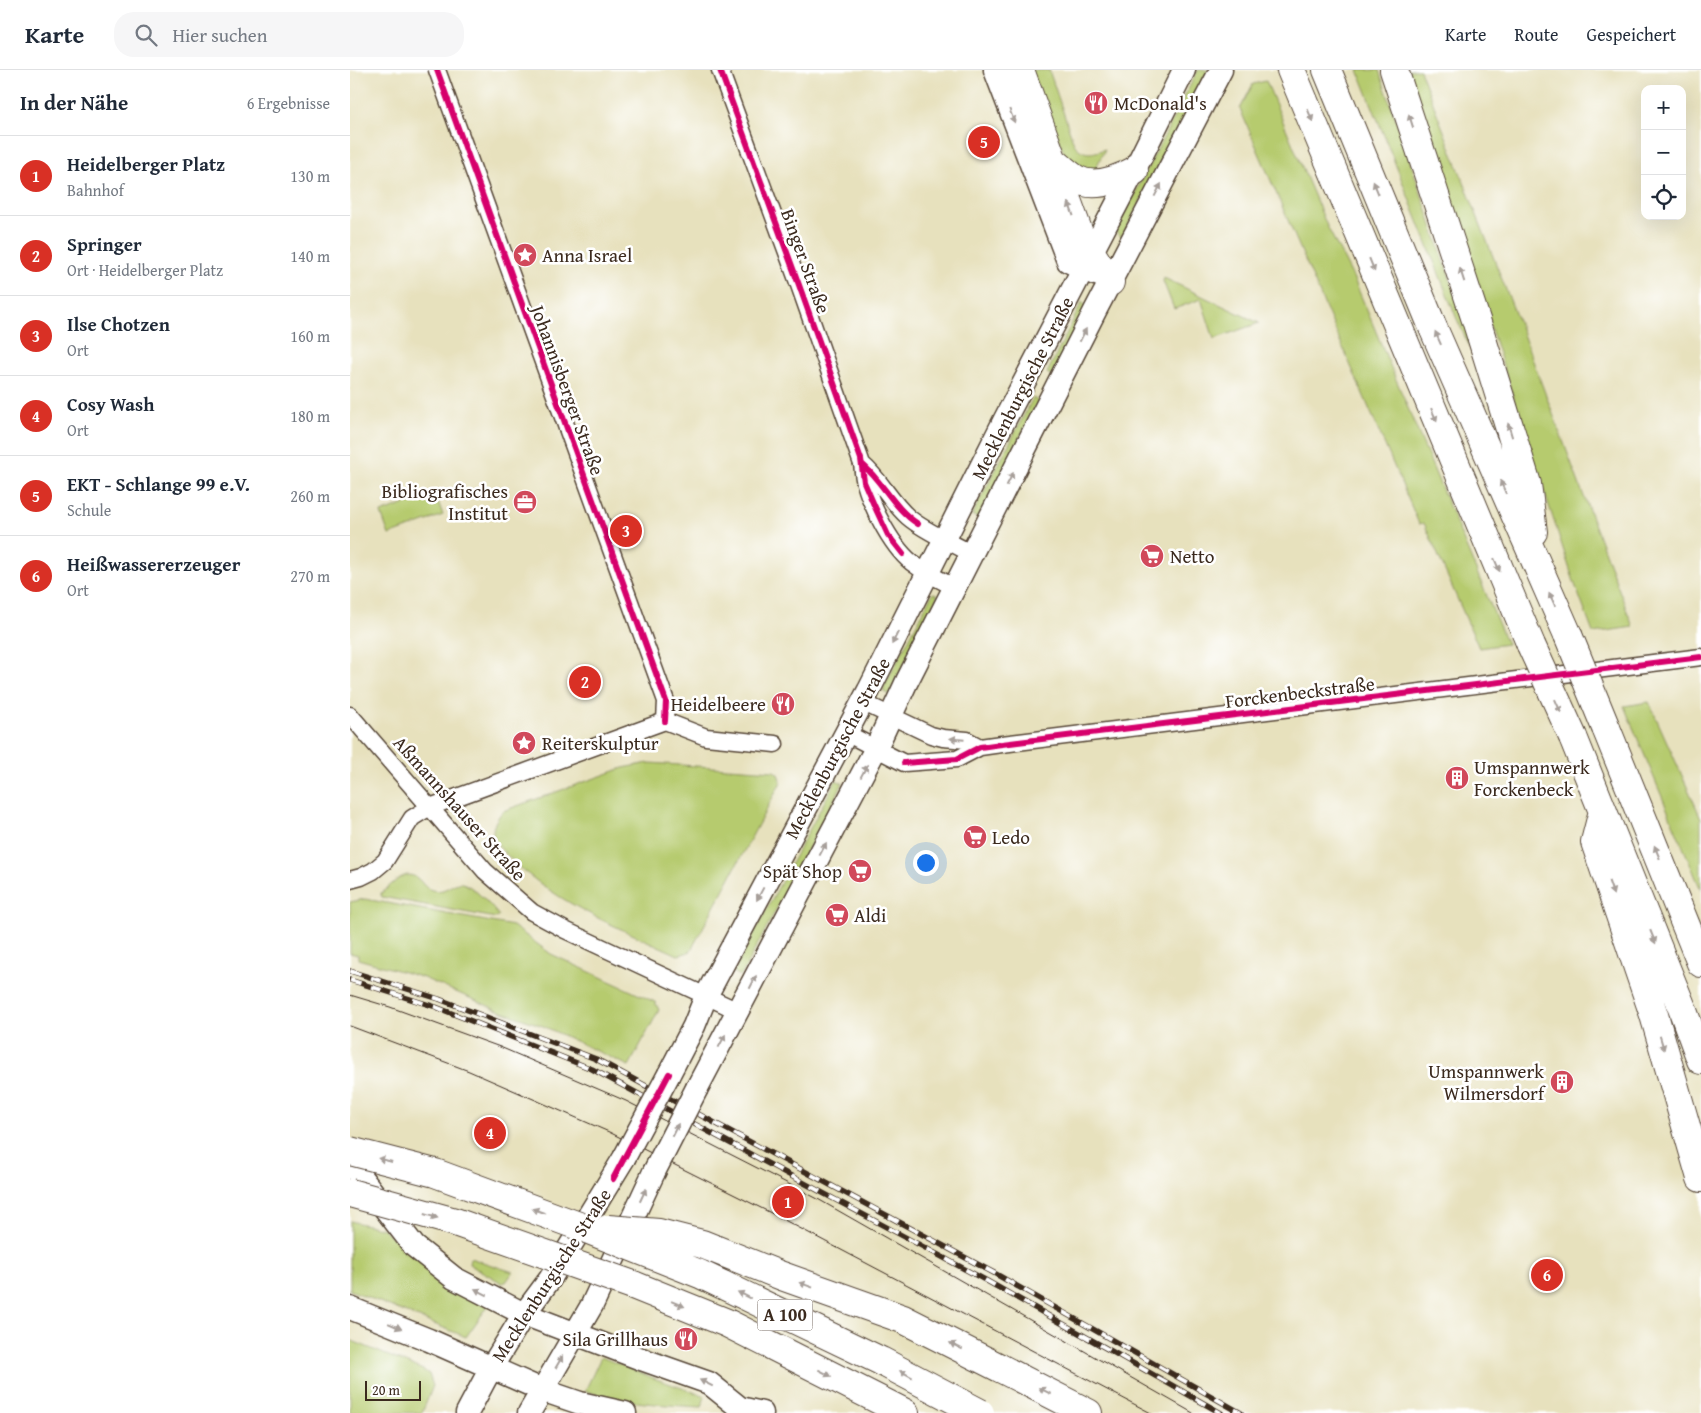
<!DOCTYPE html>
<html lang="de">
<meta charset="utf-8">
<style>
:root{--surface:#fff;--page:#f6f6f7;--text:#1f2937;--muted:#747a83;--line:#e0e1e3;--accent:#d93025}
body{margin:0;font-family:"Gentium Book Plus",serif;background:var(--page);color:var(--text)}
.controls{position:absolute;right:15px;top:15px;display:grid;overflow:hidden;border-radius:10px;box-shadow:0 5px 20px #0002}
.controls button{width:45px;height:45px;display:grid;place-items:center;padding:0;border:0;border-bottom:1px solid var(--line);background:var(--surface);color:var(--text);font:25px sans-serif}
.scale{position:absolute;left:15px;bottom:12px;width:56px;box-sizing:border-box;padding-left:5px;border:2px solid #3b2a1e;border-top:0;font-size:14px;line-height:18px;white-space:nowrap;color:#3b2a1e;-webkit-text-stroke:4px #fff;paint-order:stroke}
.you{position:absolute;left:575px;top:792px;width:18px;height:18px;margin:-12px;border:4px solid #fff;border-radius:50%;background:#1a73e8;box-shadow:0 0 0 8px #1a73e833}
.badge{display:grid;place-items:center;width:32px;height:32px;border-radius:50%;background:var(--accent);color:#fff;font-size:16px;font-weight:700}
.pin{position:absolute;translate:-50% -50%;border:2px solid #fff;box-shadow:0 1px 5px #0006}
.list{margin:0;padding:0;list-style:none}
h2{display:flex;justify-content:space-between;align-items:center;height:65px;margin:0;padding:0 20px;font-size:21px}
h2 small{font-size:16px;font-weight:400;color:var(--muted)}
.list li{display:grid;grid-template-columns:32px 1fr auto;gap:15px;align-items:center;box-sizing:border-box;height:80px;padding:0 20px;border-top:1px solid var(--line)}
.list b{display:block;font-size:19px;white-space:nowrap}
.list p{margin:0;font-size:16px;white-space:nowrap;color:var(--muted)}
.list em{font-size:16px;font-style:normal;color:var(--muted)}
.icon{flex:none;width:28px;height:28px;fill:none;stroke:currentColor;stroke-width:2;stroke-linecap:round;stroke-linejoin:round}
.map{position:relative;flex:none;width:1351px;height:1343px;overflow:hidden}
header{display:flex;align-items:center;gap:30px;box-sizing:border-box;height:70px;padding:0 25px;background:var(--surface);border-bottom:1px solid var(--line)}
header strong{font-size:24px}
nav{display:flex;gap:28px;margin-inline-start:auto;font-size:18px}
.search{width:350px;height:45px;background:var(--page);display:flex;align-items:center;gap:12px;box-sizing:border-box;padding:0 18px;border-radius:20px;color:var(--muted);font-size:19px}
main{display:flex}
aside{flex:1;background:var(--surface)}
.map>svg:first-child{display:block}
</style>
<header>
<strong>Karte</strong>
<div class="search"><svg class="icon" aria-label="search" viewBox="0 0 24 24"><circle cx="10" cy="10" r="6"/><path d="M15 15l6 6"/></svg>Hier suchen</div>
<nav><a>Karte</a><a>Route</a><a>Gespeichert</a></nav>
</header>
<main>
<aside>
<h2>In der Nähe<small>6 Ergebnisse</small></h2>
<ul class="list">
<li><span class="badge">1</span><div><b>Heidelberger Platz</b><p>Bahnhof</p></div><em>130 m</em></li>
<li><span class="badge">2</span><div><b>Springer</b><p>Ort · Heidelberger Platz</p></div><em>140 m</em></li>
<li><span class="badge">3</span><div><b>Ilse Chotzen</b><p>Ort</p></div><em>160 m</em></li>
<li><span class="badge">4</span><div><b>Cosy Wash</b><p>Ort</p></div><em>180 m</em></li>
<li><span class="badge">5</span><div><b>EKT - Schlange 99 e.V.</b><p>Schule</p></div><em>260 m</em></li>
<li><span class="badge">6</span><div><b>Heißwassererzeuger</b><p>Ort</p></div><em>270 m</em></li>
</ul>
</aside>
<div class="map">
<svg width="1351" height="1343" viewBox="0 0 1351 1343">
<rect width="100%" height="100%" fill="#fff"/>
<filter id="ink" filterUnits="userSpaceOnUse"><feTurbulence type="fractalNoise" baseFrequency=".02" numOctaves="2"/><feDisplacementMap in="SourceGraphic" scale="10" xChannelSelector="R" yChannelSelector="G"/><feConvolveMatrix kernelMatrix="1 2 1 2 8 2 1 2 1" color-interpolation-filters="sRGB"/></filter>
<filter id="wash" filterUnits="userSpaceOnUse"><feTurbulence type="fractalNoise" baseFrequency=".0096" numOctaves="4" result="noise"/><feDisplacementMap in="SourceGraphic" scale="20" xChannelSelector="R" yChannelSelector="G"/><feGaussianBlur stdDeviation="1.12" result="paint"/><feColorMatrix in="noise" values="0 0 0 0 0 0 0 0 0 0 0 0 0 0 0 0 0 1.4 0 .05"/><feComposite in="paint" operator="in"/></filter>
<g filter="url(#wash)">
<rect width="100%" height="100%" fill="#e7e1bd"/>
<!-- green -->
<path fill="#b6cb6e" stroke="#787a46" d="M680,0H699L724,74C734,86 741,84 755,79L742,106L720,97Z
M848,0H858L772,167L765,162Z
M1008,0H1029L1135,311L1106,247Z
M1056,0H1070L1162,235L1283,557L1243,563L1224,512Z
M916,11L977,156L1003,207L1157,574L1129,578L1074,453L1069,454L890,39L903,14Z
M814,208L909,253L864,269L851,229L824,239L813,211Z
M732,232L738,239L704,307L697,303Z
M683,328L688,331L629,449L622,445Z
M85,423L93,445L39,465L31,443Z
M584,523L588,525L539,624L535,623L533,619L582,524Z
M1299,632L1351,748V820L1274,636Z
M299,693L424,701L428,704L431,712L340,882L328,885C270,858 208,835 161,789C154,782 145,775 143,765C142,756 147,748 153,741L273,698Z
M486,710L493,713L391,906L383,902Z
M57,805C72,805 70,817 82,820C94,823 98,816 108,813C119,810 142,837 149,846L146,848L32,827L31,825V823C40,817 46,808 57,805Z
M15,829L163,856L201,884L305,932L309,940L279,996L193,956L150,941L71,907L8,889V885L0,883V832Z
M0,1151L34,1159L54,1178L138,1236L116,1267L0,1220Z
M120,1188L163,1202L156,1212L152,1213L119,1194Z
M0,1270L73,1300L79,1304L83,1316L72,1343H0Z
M251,1287L306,1309L355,1326L352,1337C312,1335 273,1333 235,1321Z"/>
</g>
<g filter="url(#ink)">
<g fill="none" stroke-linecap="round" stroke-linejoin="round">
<!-- street casing -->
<g stroke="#554536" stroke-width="19">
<path id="street" d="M87,0L316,631L315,651
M370,0L449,215L512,394C513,400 513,407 515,413C522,438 543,480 565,495C577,504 592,510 605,518
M512,394C530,409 540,431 558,447C574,461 603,473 622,484
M512,632L581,665L593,668L617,670L630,677
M0,645L135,801L182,842L215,860L388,941
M496,663L554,693L607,689L630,677L644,675L1351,587
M0,810L11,807L23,801L35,791L62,748L80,737L315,651L356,667L425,674"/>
</g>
<!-- secondary casing -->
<g stroke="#554536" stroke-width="25">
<path id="secondary" d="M645,0L718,191L745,204
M319,1004L344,956L356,926L519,620L654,351L784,101L834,0
M347,1018L526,678L557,611L745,241L871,0
M0,1093L64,1176L104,1208L174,1244L294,1290L359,1313L390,1338L412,1343
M0,1238L79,1270L192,1320L230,1333L275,1343
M117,1343L141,1298L174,1244L200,1209L274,1088
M179,1343L242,1235L304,1102"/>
</g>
<!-- highway casing -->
<g stroke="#554536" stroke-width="30">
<path id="highway" d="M670,0L730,166L760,212
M941,0L1181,575
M977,0L1084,260L1218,565
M1044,0L1127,253L1177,414L1183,462
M704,92C711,97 718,104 726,109C744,119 767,110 784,101
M1256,658L1351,893
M1223,667L1332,938L1351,990
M1253,741L1245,772L1304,945L1351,1108
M283,1215L377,1253L555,1343
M650,1298L738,1343"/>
</g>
<!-- street -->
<use href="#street" stroke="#fff" stroke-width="16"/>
<!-- secondary -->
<use href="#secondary" stroke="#fff" stroke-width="22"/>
<!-- highway -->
<use href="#highway" stroke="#fff" stroke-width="28"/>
<!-- tram -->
<path stroke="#3b2a1e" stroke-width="1" d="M0,925L40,937L150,977L276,1031L466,1128L843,1343
M0,956L119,1001L259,1062L421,1143L801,1343"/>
<!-- rail casing -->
<g stroke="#3b2a1e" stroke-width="5.5">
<path id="rail" d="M0,901L89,929L246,989L644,1203L891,1343
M0,910L86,937L242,999L637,1211L871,1343"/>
</g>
<!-- rail -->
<use href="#rail" stroke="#fff" stroke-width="4" stroke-dasharray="11" stroke-linecap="butt"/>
<!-- secondary-bridge casing -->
<g stroke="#554536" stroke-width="25" stroke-linecap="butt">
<path id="secondary-bridge" d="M274,1088L319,1004
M304,1102L347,1018"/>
</g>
<!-- highway-bridge casing -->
<g stroke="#554536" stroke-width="30" stroke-linecap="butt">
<path id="highway-bridge" d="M1218,565L1256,658
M1181,575L1223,667
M0,1081L85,1103L234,1158L350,1204L531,1291L630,1343
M0,1123L105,1152L283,1215
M258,1159L309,1163L352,1174L432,1206L553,1249L650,1298"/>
</g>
<!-- secondary-bridge -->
<use href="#secondary-bridge" stroke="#fff" stroke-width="22"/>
<!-- highway-bridge -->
<use href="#highway-bridge" stroke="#fff" stroke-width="28"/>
<!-- cycleway casing -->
<g stroke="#fff" stroke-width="9">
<path id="cycleway" d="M87,0L316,631L315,651
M370,0L449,215L511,389L514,412L524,435L538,465L553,484
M512,394C533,412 544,439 568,454
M554,693L607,689L630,677L644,675L1351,587
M263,1109L319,1004"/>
</g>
<!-- cycleway -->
<use href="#cycleway" stroke="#d6006c" stroke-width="6"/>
</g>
<!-- one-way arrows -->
<defs><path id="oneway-solid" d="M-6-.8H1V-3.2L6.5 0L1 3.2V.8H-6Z" transform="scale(1.25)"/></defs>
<g fill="#a79f9a">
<use href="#oneway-solid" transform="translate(960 45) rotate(68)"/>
<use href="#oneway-solid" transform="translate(662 46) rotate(69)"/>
<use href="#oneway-solid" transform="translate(1061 51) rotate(-108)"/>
<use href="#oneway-solid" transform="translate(1026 118) rotate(-112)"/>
<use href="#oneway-solid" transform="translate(808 120) rotate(-62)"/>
<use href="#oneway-solid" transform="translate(721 139) rotate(-110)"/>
<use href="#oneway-solid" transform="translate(1022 195) rotate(68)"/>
<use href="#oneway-solid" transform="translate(1112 205) rotate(-108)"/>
<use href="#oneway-solid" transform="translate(733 265) rotate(-63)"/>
<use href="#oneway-solid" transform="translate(1088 268) rotate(-114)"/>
<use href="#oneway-solid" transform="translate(1084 345) rotate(67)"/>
<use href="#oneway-solid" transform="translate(1160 360) rotate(-107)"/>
<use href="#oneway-solid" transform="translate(660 409) rotate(-63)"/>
<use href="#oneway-solid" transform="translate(1153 417) rotate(-114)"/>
<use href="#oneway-solid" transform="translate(1147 495) rotate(67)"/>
<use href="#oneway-solid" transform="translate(1202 529) rotate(-114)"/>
<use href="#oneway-solid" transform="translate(545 568) rotate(116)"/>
<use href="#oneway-solid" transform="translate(1208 636) rotate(66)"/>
<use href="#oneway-solid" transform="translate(607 669) rotate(-175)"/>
<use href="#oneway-solid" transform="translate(514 701) rotate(-62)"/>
<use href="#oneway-solid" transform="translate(473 779) rotate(-62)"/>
<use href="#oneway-solid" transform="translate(1307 782) rotate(-112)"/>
<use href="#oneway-solid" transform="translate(1261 818) rotate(71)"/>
<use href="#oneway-solid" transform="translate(410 824) rotate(118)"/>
<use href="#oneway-solid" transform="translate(1303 867) rotate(68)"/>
<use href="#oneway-solid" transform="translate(403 912) rotate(-63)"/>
<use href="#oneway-solid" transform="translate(372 971) rotate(-62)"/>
<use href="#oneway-solid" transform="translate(1312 973) rotate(73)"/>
<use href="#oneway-solid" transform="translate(325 1060) rotate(-63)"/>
<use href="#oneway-solid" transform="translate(35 1090) rotate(-165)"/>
<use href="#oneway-solid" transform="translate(293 1125) rotate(-65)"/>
<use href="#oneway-solid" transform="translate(189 1141) rotate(-160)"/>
<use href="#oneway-solid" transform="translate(81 1146) rotate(16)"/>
<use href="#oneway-solid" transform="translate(456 1215) rotate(-160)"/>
<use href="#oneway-solid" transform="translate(131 1222) rotate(-153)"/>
<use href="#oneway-solid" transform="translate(394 1225) rotate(-154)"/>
<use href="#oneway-solid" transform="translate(328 1234) rotate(22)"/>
<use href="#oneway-solid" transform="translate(45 1256) rotate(23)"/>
<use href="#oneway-solid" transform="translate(606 1276) rotate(-153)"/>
<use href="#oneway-solid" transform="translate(209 1292) rotate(-60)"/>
<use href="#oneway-solid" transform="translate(475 1303) rotate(27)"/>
<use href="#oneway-solid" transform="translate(556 1304) rotate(-152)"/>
<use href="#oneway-solid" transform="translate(356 1313) rotate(-154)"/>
<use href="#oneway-solid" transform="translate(695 1321) rotate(-153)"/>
</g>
</g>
<!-- icons -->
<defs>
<g id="restaurant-disc" transform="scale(1.25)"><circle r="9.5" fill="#d1495b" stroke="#fff"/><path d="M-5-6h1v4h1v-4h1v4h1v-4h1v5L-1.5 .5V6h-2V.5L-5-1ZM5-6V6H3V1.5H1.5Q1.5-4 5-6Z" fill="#fff"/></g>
<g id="sight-disc" transform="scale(1.25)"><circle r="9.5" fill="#d1495b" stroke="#fff"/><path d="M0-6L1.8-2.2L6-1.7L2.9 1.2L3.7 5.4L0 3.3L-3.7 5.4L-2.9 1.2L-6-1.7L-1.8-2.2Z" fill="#fff"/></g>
<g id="office-disc" transform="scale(1.25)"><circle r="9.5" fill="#d1495b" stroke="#fff"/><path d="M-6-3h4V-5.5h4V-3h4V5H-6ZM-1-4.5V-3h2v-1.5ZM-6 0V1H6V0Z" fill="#fff"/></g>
<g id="supermarket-disc" transform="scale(1.25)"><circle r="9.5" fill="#d1495b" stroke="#fff"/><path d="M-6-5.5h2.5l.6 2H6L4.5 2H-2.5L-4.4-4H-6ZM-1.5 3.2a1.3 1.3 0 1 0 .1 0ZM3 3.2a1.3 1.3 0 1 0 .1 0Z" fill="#fff"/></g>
<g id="building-disc" transform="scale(1.25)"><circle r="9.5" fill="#d1495b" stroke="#fff"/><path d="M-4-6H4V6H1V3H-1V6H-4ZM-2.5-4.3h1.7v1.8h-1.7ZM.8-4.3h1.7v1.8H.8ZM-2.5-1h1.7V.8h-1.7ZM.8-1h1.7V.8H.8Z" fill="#fff"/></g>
</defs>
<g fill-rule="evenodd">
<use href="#restaurant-disc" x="746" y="33"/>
<use href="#sight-disc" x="175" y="185"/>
<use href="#office-disc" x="175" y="432"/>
<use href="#supermarket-disc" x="802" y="486"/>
<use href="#restaurant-disc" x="433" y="634"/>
<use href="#sight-disc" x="174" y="673"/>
<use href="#building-disc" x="1107" y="708"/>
<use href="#supermarket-disc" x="625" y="767"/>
<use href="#supermarket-disc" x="510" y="801"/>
<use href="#supermarket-disc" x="487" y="845"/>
<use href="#building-disc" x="1212" y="1012"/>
<use href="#restaurant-disc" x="336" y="1269"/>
</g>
<g text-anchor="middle" stroke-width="5" stroke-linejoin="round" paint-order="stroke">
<!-- shield labels -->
<rect fill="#fff" stroke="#766a62" stroke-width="1" x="407.5" y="1229.5" width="55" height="31" rx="4"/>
<g font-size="18" font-weight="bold" fill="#3b2a1e">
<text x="435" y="1251">A 100</text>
</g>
<!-- poi labels -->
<g font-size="19" fill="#3b2a1e" stroke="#fff" text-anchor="start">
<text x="764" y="40">McDonald's</text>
<text x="192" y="192">Anna Israel</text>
<text x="158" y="428" text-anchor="end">Bibliografisches<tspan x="158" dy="22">Institut</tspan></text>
<text x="820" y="493">Netto</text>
<text x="416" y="641" text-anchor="end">Heidelbeere</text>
<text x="192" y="680">Reiterskulptur</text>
<text x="1124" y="704">Umspannwerk<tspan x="1124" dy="22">Forckenbeck</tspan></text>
<text x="642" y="774">Ledo</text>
<text x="492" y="808" text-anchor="end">Spät Shop</text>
<text x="504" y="852">Aldi</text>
<text x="1194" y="1008" text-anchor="end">Umspannwerk<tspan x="1194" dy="22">Wilmersdorf</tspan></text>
<text x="318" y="1276" text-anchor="end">Sila Grillhaus</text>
</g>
<!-- street labels -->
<g font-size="19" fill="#3b2a1e" stroke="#fff">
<text transform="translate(456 191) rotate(70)" y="7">Binger Straße</text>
<text transform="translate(672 318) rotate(-63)" y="7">Mecklenburgische Straße</text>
<text transform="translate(218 320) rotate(70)" y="7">Johannisberger Straße</text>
<text transform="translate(950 622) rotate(-7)" y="7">Forckenbeckstraße</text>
<text transform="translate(487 678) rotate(-62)" y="7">Mecklenburgische Straße</text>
<text transform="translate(110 738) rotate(48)" y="7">Aßmannshauser Straße</text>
<text transform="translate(201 1205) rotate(-57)" y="7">Mecklenburgische Straße</text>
</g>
</g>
</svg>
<div class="controls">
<button>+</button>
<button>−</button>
<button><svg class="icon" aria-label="locate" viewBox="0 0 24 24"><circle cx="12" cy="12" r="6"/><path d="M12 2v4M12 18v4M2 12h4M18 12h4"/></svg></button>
</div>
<div class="scale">20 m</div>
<div class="you"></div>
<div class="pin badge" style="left:438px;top:1132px">1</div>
<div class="pin badge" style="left:235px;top:612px">2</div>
<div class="pin badge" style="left:276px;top:461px">3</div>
<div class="pin badge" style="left:140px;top:1063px">4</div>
<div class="pin badge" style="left:634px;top:72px">5</div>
<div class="pin badge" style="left:1197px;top:1205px">6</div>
</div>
</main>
